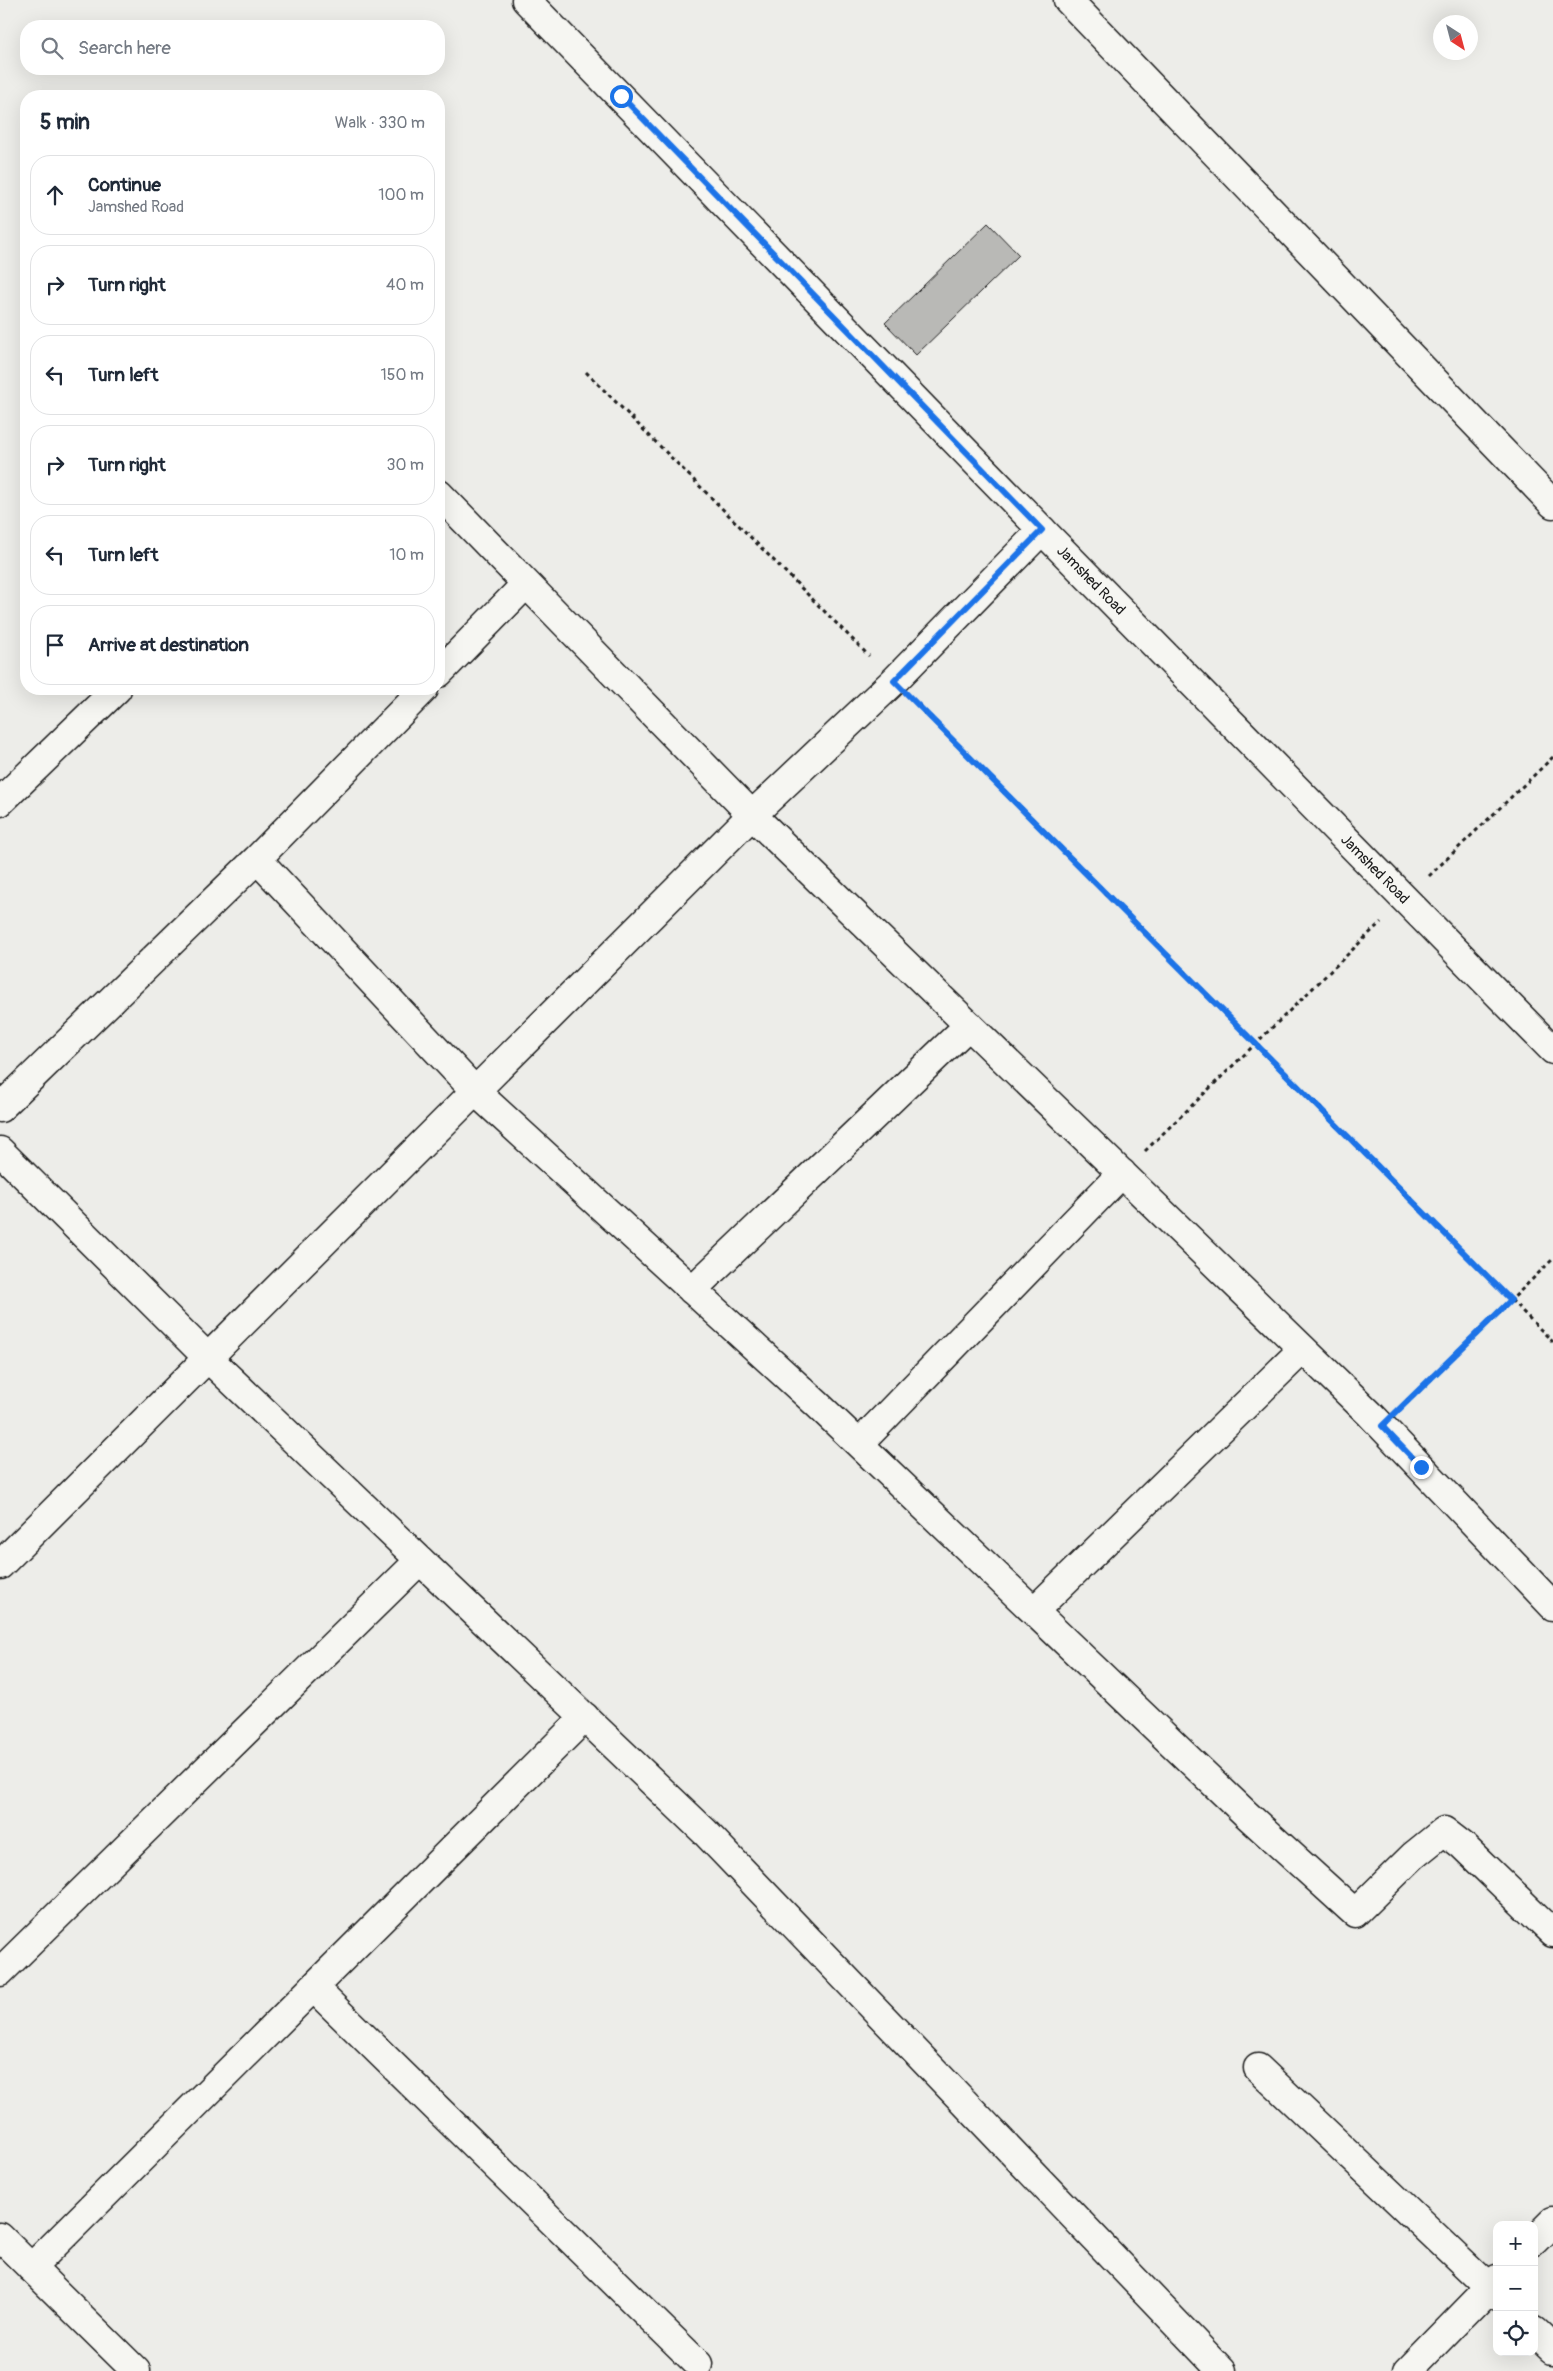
<!DOCTYPE html>
<meta charset="utf-8">
<style>
:root{--surface:#fff;--page:#f2f2f3;--text:#1f2937;--muted:#747a83;--line:#e0e1e3}
body{margin:0;font-family:Pangolin,sans-serif;background:var(--page);color:var(--text)}
.controls{position:absolute;right:15px;bottom:15px;display:grid;overflow:hidden;border-radius:10px;box-shadow:0 5px 20px #0002}
.controls button{width:45px;height:45px;display:grid;place-items:center;padding:0;border:0;border-bottom:1px solid var(--line);background:var(--surface);color:var(--text);font:25px sans-serif}
.compass{position:absolute;left:1433px;top:15px;width:45px;height:45px;border-radius:50%;background:var(--surface);box-shadow:0 5px 20px #0002;rotate:144deg}
.stop{position:absolute;width:15px;height:15px;margin:-11px;border:4px solid #1a73e8;border-radius:50%;background:#fff}
.stop.end{background:#1a73e8;border-color:#fff;box-shadow:0 1px 5px #0008}
.list{margin:0;padding:0;list-style:none}
h2{display:flex;justify-content:space-between;align-items:center;height:65px;margin:0;padding:0 20px;font-size:21px}
h2 small{font-size:16px;font-weight:400;color:var(--muted)}
.list li{display:grid;grid-template-columns:32px 1fr auto;gap:15px;align-items:center;box-sizing:border-box;height:80px;margin:0 10px 10px;padding:0 10px;border:1px solid var(--line);border-radius:20px}
.list b{display:block;font-size:19px;white-space:nowrap}
.list p{margin:0;font-size:16px;white-space:nowrap;color:var(--muted)}
.list em{font-size:16px;font-style:normal;color:var(--muted)}
.icon{flex:none;width:28px;height:28px;fill:none;stroke:currentColor;stroke-width:2;stroke-linecap:round;stroke-linejoin:round}
.map{position:relative;flex:none;width:1553px;height:2371px;overflow:hidden}
.search{position:absolute;background:var(--surface);box-shadow:0 5px 20px #0002;left:20px;top:20px;width:425px;height:55px;display:flex;align-items:center;gap:12px;box-sizing:border-box;padding:0 18px;border-radius:20px;color:var(--muted);font-size:19px}
.panel{position:absolute;background:var(--surface);box-shadow:0 5px 20px #0002;left:20px;top:90px;width:425px;height:605px;border-radius:20px}
.map>svg:first-child{display:block}
</style>
<div class="map">
<svg width="1553" height="2371" viewBox="0 0 1553 2371">
<rect width="100%" height="100%" fill="#edede9"/>
<filter id="ink" filterUnits="userSpaceOnUse"><feTurbulence type="fractalNoise" baseFrequency=".02" numOctaves="2"/><feDisplacementMap in="SourceGraphic" scale="10" xChannelSelector="R" yChannelSelector="G"/><feConvolveMatrix kernelMatrix="1 2 1 2 8 2 1 2 1" color-interpolation-filters="sRGB"/></filter>
<g filter="url(#ink)">
<!-- building -->
<path fill="#b9b9b6" stroke="#1c1c1c" d="M988,223L1019,255L916,355L885,323Z"/>
<g fill="none" stroke-linecap="round" stroke-linejoin="round">
<!-- minor casing -->
<g stroke="#1c1c1c" stroke-width="31">
<path id="minor" d="M1068,0L1553,504
M439,494L752,815L1370,1414L1553,1606
M439,673L526,584
M0,802L117,689
M257,859L476,1092L817,1404L1246,1814L1355,1913L1413,1856L1444,1831L1462,1845L1553,1933
M0,1108L257,859L424,689
M0,1151L208,1358L705,1832L1222,2371
M692,1290L969,1025
M859,1444L1122,1173
M0,1565L752,815L894,681L1042,530
M1034,1611L1303,1349
M0,1972L420,1560
M313,1987L698,2364
M1258,2068L1497,2295
M0,2237L136,2371
M1534,2241L1553,2222
M31,2268L585,1717
M1534,2331L1553,2349
M1408,2371L1497,2280"/>
</g>
<!-- tertiary casing -->
<g stroke="#1c1c1c" stroke-width="31">
<g id="tertiary">
<path id="s1" d="M526,0L1042,530L1553,1050"/>
</g>
</g>
<!-- path -->
<path stroke="#1c1c1c" stroke-width="3" stroke-dasharray="4 4" stroke-linecap="butt" d="M586,372L869,656
M918,705L1553,1342
M1429,876L1553,757
M1145,1151L1381,922
M1406,1403L1553,1259"/>
<!-- minor -->
<use href="#minor" stroke="#f6f6f2" stroke-width="28"/>
<!-- tertiary -->
<use href="#tertiary" stroke="#f6f6f2" stroke-width="28"/>
</g>
</g>
<g fill="none" stroke-linecap="round" stroke-linejoin="round" filter="url(#ink)">
<!-- route -->
<path stroke="#1a73e8" stroke-width="6" d="M621,96L1042,530L894,681L1511,1300L1382,1426L1421,1467"/>
</g>
<g text-anchor="middle" stroke-width="4" stroke-linejoin="round" paint-order="stroke">
<!-- street labels -->
<g font-size="15" fill="#1c1c1c" stroke="#f6f6f2">
<text dy="5" stroke="none"><textPath href="#s1" startOffset="810">Jamshed Road</textPath></text>
<text dy="5" stroke="none"><textPath href="#s1" startOffset="1215">Jamshed Road</textPath></text>
</g>
</g>
</svg>
<div class="controls">
<button>+</button>
<button>−</button>
<button><svg class="icon" aria-label="locate" viewBox="0 0 24 24"><circle cx="12" cy="12" r="6"/><path d="M12 2v4M12 18v4M2 12h4M18 12h4"/></svg></button>
</div>
<svg class="compass" viewBox="-18 -18 36 36"><path d="M0-13l5 13h-10z" fill="#e53935"/><path d="M0 13l5-13h-10z" fill="#747a83"/></svg>
<div class="stop" style="left:621px;top:96px"></div>
<div class="stop end" style="left:1421px;top:1467px"></div>
<div class="search"><svg class="icon" aria-label="search" viewBox="0 0 24 24"><circle cx="10" cy="10" r="6"/><path d="M15 15l6 6"/></svg>Search here</div>
<section class="panel">
<h2>5 min<small>Walk · 330 m</small></h2>
<ul class="list">
<li><svg class="icon" aria-label="ahead" viewBox="0 0 24 24"><path d="M12 20V5M6 11l6-6 6 6"/></svg><div><b>Continue</b><p>Jamshed Road</p></div><em>100 m</em></li>
<li><svg class="icon" aria-label="right" viewBox="0 0 24 24"><path d="M7 20v-9h11M14 6l5 5-5 5"/></svg><div><b>Turn right</b></div><em>40 m</em></li>
<li><svg class="icon" aria-label="left" viewBox="0 0 24 24"><path d="M17 20v-9H6M10 6l-5 5 5 5"/></svg><div><b>Turn left</b></div><em>150 m</em></li>
<li><svg class="icon" aria-label="right" viewBox="0 0 24 24"><path d="M7 20v-9h11M14 6l5 5-5 5"/></svg><div><b>Turn right</b></div><em>30 m</em></li>
<li><svg class="icon" aria-label="left" viewBox="0 0 24 24"><path d="M17 20v-9H6M10 6l-5 5 5 5"/></svg><div><b>Turn left</b></div><em>10 m</em></li>
<li><svg class="icon" aria-label="arrive" viewBox="0 0 24 24"><path d="M6 21V4h12l-3 4 3 4H6"/></svg><div><b>Arrive at destination</b></div></li>
</ul>
</section>
</div>
